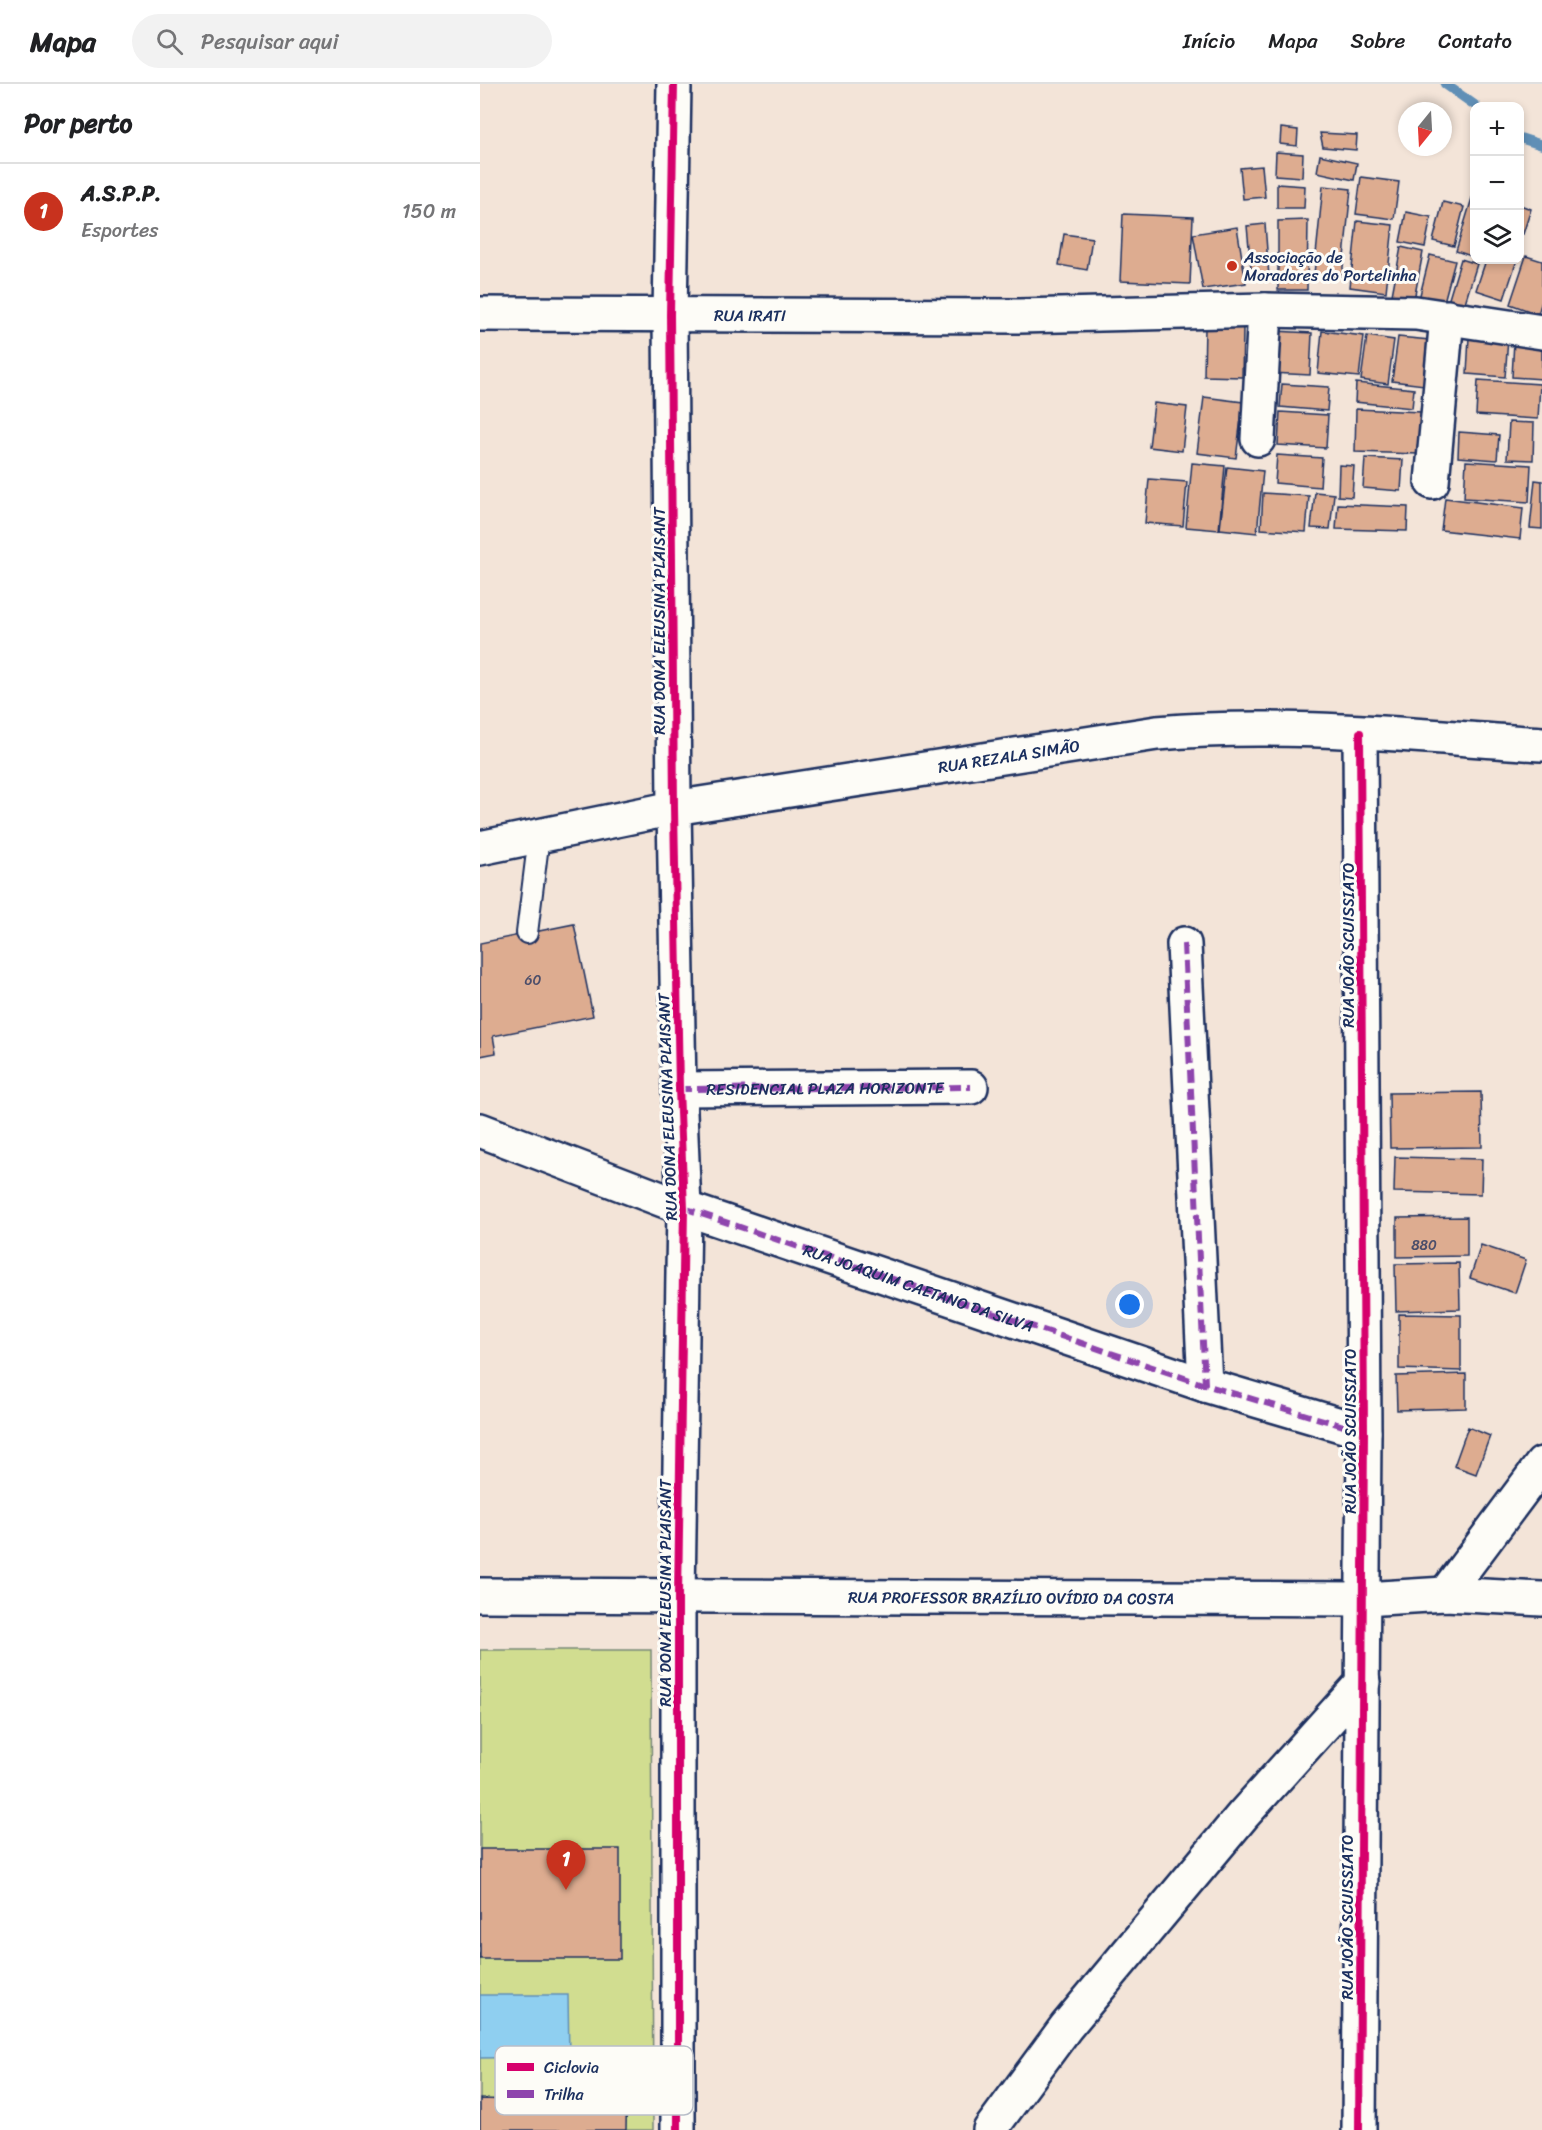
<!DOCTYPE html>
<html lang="pt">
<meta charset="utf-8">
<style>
:root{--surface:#fff;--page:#f2f2f2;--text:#202124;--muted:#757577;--line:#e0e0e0;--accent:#c8321e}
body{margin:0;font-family:Sriracha,sans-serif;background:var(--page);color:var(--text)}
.controls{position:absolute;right:18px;top:18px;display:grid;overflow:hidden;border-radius:12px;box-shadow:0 3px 9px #0003}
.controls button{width:54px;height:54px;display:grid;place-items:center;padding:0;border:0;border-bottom:2px solid var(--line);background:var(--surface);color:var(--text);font:30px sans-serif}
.compass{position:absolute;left:918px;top:18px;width:54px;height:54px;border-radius:50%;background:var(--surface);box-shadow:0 3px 9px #0003;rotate:198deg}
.you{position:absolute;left:650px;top:1221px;width:21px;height:21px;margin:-15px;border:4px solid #fff;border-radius:50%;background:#1a73e8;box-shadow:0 0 0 9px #1a73e833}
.badge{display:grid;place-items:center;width:39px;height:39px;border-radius:50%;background:var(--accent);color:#fff;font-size:20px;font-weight:700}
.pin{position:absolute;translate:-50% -50px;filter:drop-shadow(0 2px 3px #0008)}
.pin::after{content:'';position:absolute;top:32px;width:21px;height:18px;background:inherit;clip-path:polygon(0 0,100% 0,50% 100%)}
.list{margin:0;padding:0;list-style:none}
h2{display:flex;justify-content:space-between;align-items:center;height:78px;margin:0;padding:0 24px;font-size:26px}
h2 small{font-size:20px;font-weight:400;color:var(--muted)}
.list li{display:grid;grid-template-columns:39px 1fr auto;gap:18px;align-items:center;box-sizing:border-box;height:96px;padding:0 24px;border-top:2px solid var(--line)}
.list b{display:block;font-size:22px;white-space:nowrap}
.list p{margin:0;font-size:20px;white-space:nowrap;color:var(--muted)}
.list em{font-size:20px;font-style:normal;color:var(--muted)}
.icon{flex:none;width:33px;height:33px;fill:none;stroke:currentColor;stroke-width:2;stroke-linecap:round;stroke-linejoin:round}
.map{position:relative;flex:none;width:1062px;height:2046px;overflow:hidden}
header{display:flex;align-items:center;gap:36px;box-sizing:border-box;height:84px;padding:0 30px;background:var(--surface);border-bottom:2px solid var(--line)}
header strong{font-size:28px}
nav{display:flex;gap:33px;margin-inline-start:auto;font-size:21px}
.search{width:420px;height:54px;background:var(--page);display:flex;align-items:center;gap:15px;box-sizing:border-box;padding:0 21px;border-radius:33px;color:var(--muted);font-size:22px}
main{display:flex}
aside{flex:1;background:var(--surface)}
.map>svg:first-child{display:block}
</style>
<header>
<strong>Mapa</strong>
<div class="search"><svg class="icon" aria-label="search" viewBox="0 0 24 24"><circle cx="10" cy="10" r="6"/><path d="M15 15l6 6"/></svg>Pesquisar aqui</div>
<nav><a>Início</a><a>Mapa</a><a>Sobre</a><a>Contato</a></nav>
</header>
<main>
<aside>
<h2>Por perto<small></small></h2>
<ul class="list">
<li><span class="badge">1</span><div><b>A.S.P.P.</b><p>Esportes</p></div><em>150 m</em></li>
</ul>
</aside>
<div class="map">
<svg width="1062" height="2046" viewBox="0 0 1062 2046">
<rect width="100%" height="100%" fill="#f3e4d8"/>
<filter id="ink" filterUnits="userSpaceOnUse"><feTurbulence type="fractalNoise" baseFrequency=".0167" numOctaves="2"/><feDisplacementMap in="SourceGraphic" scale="12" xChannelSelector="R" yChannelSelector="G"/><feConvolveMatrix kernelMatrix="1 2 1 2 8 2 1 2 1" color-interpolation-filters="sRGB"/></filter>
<g filter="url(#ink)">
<!-- green -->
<path fill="#d1dd90" stroke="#768677" stroke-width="1.5" d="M0,1566H171L173,2046H0Z"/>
<!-- water -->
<path fill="#8fcff0" stroke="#618fb6" stroke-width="1.5" d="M0,1911H88L89,1973L0,1974Z"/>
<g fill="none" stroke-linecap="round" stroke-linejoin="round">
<!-- stream -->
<path stroke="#618fb6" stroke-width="10" d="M965,0L996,22
M1040,54L1062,61"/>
</g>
<!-- building -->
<path fill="#ddac90" stroke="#1b2f5e" stroke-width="1.5" d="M801,44L818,46L817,62L800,60Z
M840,49L877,51L876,66L843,63Z
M796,68L823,70L822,93L795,91Z
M840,71L877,79L874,96L837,88Z
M782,82L785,113L763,115L760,84Z
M881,93L919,98L914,135L876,130Z
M797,100L825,102L824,124H797Z
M843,102L871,105L862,193L834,190Z
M992,114L994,115V173L976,167Z
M963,118L984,123L974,162L953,157Z
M1040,121L1051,125L1043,150L1040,149Z
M926,128L951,133L945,163L920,158Z
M643,130L713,133L710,200L640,197Z
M828,136L827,206H798V137Z
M877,137L913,141L906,208L870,203Z
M785,140L789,193L772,195L767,142Z
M757,143L766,199L723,205L713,150Z
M584,150L612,154L607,186L579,181Z
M921,163L943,168L934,216L912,211Z
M950,171L975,177L962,225L938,219Z
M1046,172L1062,177V217L1058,230L1030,220Z
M981,175L997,180L984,222L968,218Z
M1006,176H1037L1024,215L996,206Z
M725,243L763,244L762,293L724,292Z
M794,247L832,249L830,291L791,289Z
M842,247L884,252L879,293L838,289Z
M887,252L914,256L908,300L881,296Z
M918,253L950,256L944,301L912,297Z
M989,253L1028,255L1025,293L987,290Z
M1034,257L1062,259V295L1032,293Z
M998,296L1060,300L1058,335L996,331Z
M876,299L934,305L932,324L875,318Z
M802,300L849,303L847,327L800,323Z
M724,313L763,318L756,374L717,369Z
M674,319L707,323L702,367L669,363Z
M876,325L941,328L939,370L875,368Z
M800,328L848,331L846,364L798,361Z
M1029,338L1054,339L1053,376L1027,375Z
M979,348L1019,351L1017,376L978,373Z
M797,371L842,374L840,403L795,399Z
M885,374L923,376L921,407L883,404Z
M986,377L1051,381L1049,418L984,414Z
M712,379L745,382L739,446L706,443Z
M859,381L874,382L872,413L858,412Z
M747,383L783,387L777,449L740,445Z
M669,395L707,398L703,442L665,439Z
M1055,396L1062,397V445L1050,444Z
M835,408L854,410L850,445L831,444Z
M783,409L829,412L826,448L781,445Z
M965,414L1043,424L1040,455L961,446Z
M858,420L928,423L927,447L856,445Z
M94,840L113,932L13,952L16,969L0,972V859Z
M1001,1008L1002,1063L910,1064L909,1009Z
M915,1073L1002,1075L1001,1110L914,1108Z
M987,1133V1172L917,1173V1134Z
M1001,1161L1046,1176L1035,1209L990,1194Z
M979,1179L980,1225L916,1227L915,1180Z
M919,1230L981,1231V1287L919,1285Z
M986,1290V1324L917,1326L916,1292Z
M988,1343L1010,1352L996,1390L974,1382Z
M0,1765H140V1875H0Z
M76,1992L147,1993L146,2046H0V2015L76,2017Z"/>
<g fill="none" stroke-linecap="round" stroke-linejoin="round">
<!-- service casing -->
<g stroke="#1b2f5e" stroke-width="24">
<path id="service" d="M47,849L59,752"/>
</g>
<!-- minor casing -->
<g stroke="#1b2f5e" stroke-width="38">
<g id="minor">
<path d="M194,0L190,231L194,724L199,1005L204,1124L198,1512V2046"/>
<path id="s1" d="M0,230L539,232L785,226L936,229L1062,248"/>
<path d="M778,355L785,226"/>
<path d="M952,398L967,233"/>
<path d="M704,860L725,1301"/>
<path d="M199,1005L491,1003"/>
<path id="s2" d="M0,1046L204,1124L725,1301L884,1348"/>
<path d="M965,1510L1062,1380"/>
<path id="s3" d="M0,1511L884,1515L965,1510L1062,1515"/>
<path d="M510,2046L586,1943L763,1731L883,1598"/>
<path d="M879,2046L884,1348L880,649"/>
</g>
</g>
<!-- secondary casing -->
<g stroke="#1b2f5e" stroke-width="38">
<g id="secondary">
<path id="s4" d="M0,764L194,724L677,649C805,638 934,652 1062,660"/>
</g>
</g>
<!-- service -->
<use href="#service" stroke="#fdfcf7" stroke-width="20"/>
<!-- minor -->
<use href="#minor" stroke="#fdfcf7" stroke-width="33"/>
<!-- secondary -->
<use href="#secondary" stroke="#fdfcf7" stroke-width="33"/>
<!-- quiet -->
<g stroke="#8e44ad" stroke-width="6" stroke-dasharray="12 6" stroke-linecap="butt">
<path d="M704,860L725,1301"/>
<path id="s5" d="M199,1005L491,1003"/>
<path d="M204,1124L725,1301L884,1348"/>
</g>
<!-- cycleway casing -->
<g stroke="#fdfcf7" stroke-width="11">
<path id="cycleway" d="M194,0L190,231L194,724L199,1005L204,1124L198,1512V2046
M879,2046L884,1348L880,649"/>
</g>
<!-- cycleway -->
<use href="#cycleway" stroke="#d6006c" stroke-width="8"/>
</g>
</g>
<!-- markers -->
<circle fill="#c8321e" stroke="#fdfcf7" stroke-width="2" cx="752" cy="182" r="6"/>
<g text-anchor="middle" stroke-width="6" stroke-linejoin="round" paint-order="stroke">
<!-- number labels -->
<g font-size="14" fill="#4c4e6a">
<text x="53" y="901">60</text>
<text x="944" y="1166">880</text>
</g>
<!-- poi labels -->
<g font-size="16" fill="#1b2f5e" stroke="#fdfcf7" text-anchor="start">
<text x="764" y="179">Associação de<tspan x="764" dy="18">Moradores do Portelinha</tspan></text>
</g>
<!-- street labels -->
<g font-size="16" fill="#1b2f5e" stroke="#fdfcf7">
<text dy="6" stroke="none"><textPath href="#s1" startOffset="270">RUA IRATI</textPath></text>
<text transform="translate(179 537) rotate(-90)" y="6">RUA DONA ELEUSINA PLAISANT</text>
<text dy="6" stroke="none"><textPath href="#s4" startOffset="537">RUA REZALA SIMÃO</textPath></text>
<text transform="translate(868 861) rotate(-90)" y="6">RUA JOÃO SCUISSIATO</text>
<text dy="6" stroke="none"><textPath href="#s5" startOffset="146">RESIDENCIAL PLAZA HORIZONTE</textPath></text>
<text transform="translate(187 1023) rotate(-92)" y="6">RUA DONA ELEUSINA PLAISANT</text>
<text dy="6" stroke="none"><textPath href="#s2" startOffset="466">RUA JOAQUIM CAETANO DA SILVA</textPath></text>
<text transform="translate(870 1347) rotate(-90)" y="6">RUA JOÃO SCUISSIATO</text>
<text transform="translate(185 1509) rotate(-90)" y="6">RUA DONA ELEUSINA PLAISANT</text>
<text dy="6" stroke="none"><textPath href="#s3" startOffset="531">RUA PROFESSOR BRAZÍLIO OVÍDIO DA COSTA</textPath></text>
<text transform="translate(867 1833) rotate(-90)" y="6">RUA JOÃO SCUISSIATO</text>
</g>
</g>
<!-- legend -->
<rect x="15" y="1962" width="198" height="69" rx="9" fill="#fdfcf7" stroke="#b9bec9" stroke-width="1.5"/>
<rect x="27" y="1979" width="27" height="8" fill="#d6006c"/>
<rect x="27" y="2006" width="27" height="8" fill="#8e44ad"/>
<g font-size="16" fill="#1b2f5e">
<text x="64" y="1989">Ciclovia</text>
<text x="64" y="2016">Trilha</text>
</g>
</svg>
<div class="controls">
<button>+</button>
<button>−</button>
<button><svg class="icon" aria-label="layers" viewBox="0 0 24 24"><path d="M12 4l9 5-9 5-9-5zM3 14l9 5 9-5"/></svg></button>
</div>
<svg class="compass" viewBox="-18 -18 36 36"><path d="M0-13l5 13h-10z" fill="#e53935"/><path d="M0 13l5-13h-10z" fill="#757577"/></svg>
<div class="you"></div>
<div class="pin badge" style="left:86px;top:1806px">1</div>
</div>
</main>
